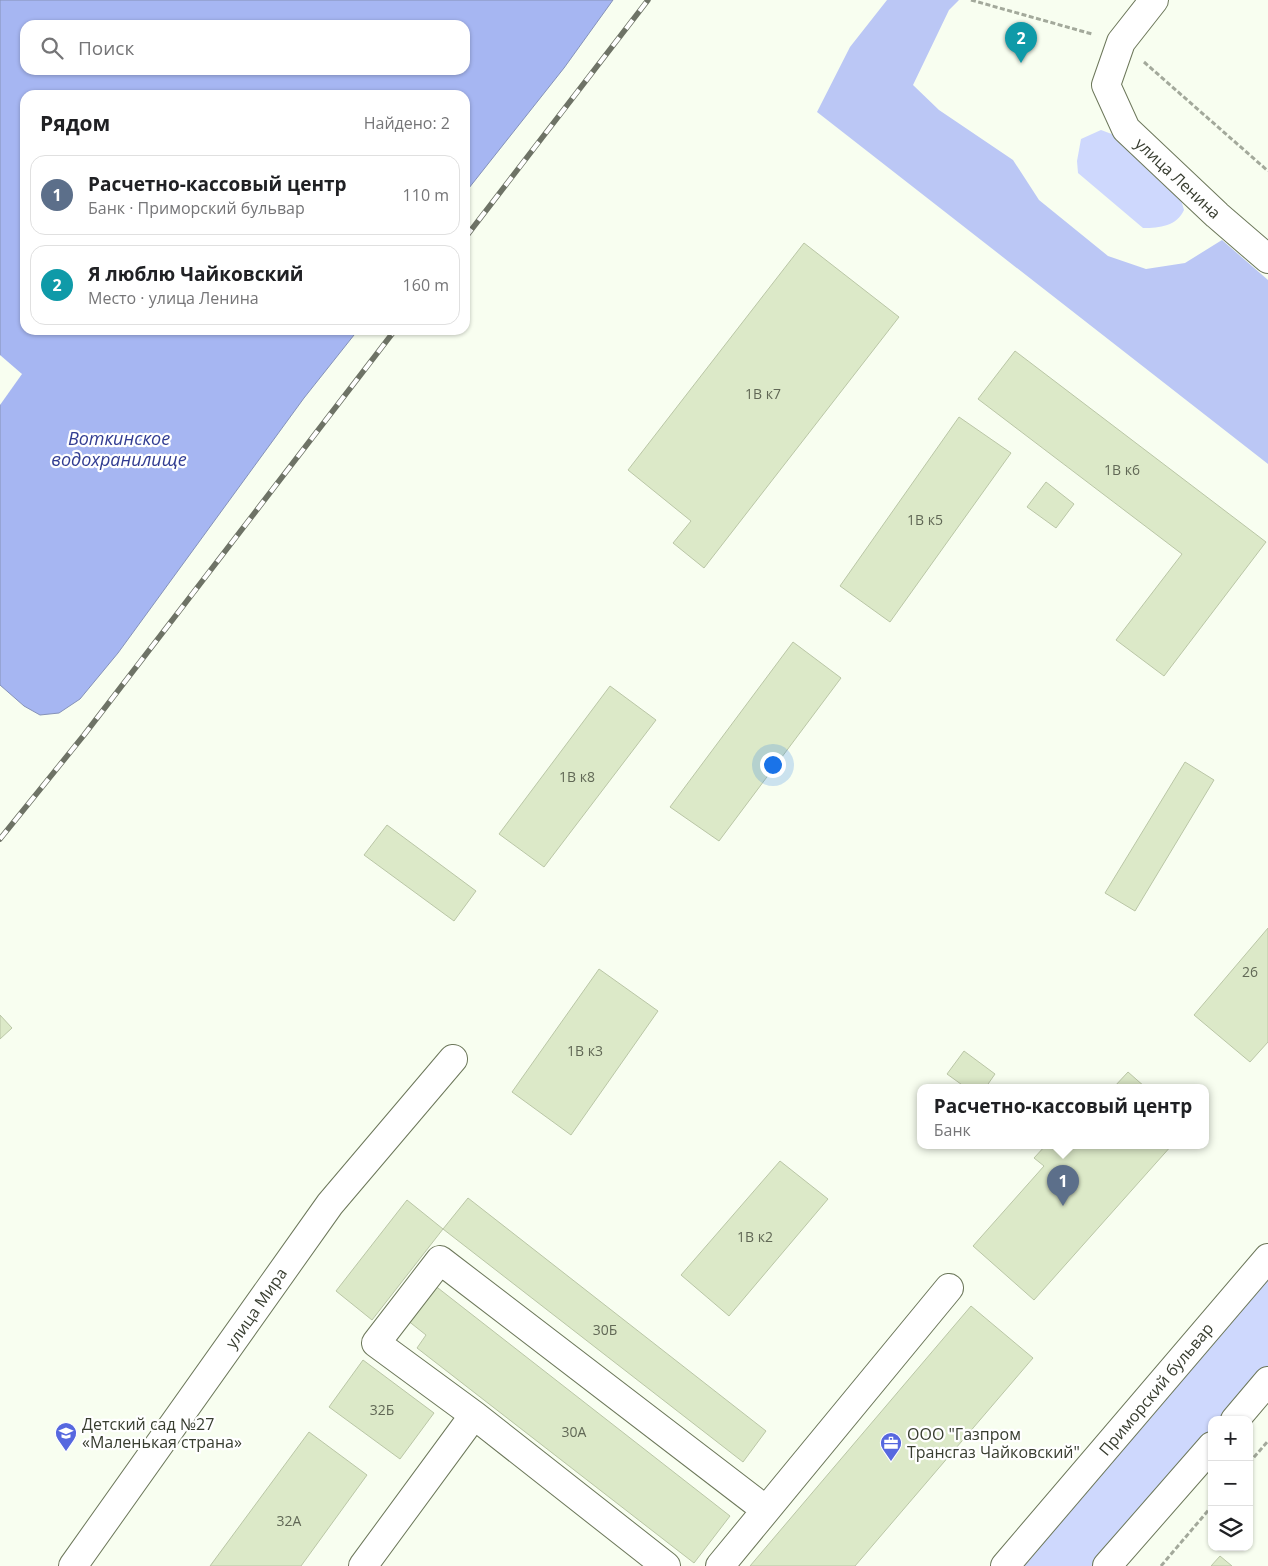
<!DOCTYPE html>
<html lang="ru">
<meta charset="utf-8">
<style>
:root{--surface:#fff;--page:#f6f6f6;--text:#202124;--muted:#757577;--line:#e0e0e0;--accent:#0f766e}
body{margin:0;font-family:"Open Sans",sans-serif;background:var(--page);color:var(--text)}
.controls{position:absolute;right:15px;bottom:15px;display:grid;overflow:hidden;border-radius:10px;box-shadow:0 1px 4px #0004}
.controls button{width:45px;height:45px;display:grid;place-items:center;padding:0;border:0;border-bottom:1px solid var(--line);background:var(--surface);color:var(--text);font:25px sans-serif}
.you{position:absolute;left:772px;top:764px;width:18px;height:18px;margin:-12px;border:4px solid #fff;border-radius:50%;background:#1a73e8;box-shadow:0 0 0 8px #1a73e833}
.badge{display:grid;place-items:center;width:32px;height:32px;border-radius:50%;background:var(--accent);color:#fff;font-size:16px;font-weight:700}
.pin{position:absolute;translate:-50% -41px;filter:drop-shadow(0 1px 2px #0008)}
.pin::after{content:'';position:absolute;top:26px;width:18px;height:15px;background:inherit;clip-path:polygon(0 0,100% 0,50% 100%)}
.popup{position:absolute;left:917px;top:1084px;width:292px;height:65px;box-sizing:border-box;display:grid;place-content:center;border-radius:10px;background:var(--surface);filter:drop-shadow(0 1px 4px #0005);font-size:16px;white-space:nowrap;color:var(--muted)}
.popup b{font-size:19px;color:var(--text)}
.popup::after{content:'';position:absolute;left:50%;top:100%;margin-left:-10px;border:10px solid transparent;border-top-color:var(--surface)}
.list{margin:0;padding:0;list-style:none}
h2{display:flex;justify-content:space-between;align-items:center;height:65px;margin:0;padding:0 20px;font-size:21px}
h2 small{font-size:16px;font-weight:400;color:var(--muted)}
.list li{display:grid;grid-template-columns:32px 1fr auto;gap:15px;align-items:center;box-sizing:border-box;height:80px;margin:0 10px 10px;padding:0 10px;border:1px solid var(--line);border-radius:15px}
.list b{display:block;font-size:19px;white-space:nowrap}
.list p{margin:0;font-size:16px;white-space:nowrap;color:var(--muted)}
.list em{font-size:16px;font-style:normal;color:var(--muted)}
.icon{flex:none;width:28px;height:28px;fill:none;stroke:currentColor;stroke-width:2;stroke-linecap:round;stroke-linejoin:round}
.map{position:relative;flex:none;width:1268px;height:1566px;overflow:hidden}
.search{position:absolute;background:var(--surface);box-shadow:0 1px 4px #0004;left:20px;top:20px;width:450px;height:55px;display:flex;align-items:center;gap:12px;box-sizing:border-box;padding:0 18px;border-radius:15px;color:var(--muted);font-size:19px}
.panel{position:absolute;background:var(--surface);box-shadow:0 1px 4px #0004;left:20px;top:90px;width:450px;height:245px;border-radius:15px}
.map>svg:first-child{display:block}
</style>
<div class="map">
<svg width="1268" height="1566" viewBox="0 0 1268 1566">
<rect width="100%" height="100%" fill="#f8fef0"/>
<!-- green -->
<path fill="#ced8fd" d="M1101,130L1117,136L1178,189L1184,210C1177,226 1160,228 1143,228L1078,173L1077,161L1081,139Z
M1268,1258V1381L1235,1420H1212V1446L1107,1566H1005Z"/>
<!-- forest -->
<path fill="#bbc7f5" d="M887,0H959L949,10L913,85L939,110L1013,160L1039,200L1108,256L1146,269L1185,263L1222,240L1268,280V464L817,112L850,47Z"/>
<!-- water -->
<path fill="#a6b6f2" stroke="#8592b8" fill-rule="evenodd" d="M0,0H613L564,68L465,193V95H25V330H358L304,398L118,653L80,699L59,713L40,715L24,706L0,685ZM25,25H465V70H25Z"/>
<!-- pier -->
<path fill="#f8fef0" d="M0,355L22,374L0,405Z"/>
<!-- building -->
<path fill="#dce9c8" stroke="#bac6a6" d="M804,243L899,317L704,568L673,543L691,521L628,470Z
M1015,351L1266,542L1164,676L1116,640L1182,554L978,399Z
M959,417L1011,453L890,622L840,586Z
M1046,482L1074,504L1056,528L1027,507Z
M793,642L841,678L719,841L670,807Z
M610,686L656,720L544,867L499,834Z
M1185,762L1214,780L1135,911L1105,893Z
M387,825L476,891L454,921L364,855Z
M1268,928V1042L1250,1062L1194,1015Z
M599,969L658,1011L571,1135L512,1092Z
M0,1015L12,1028L0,1039Z
M964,1051L995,1074L986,1087H965L947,1074Z
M1128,1072L1145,1087H1114Z
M1046,1145H1172L1034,1300L973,1246L1044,1166L1034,1158Z
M780,1161L828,1199L729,1316L681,1275Z
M468,1198L766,1431L743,1462L443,1229Z
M407,1200L443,1229L372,1320L336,1291Z
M429,1281L730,1516L694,1563L417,1348L426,1335L402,1316Z
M971,1306L1033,1358L855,1566H750Z
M363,1360L434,1413L400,1459L329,1407Z
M309,1432L367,1475L301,1566H210Z
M1220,1556L1232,1566H1211Z"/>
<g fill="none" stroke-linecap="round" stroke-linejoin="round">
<!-- minor casing -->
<g stroke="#6c775a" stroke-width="30">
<path id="minor" d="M1154,0L1121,42L1106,85L1126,129L1217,215L1268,259
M474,1415L376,1343L440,1260L766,1510
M1235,1420L1268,1381
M73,1566L330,1204L453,1059
M363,1566L474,1415L666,1566
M720,1566L949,1288
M1005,1566L1268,1258
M1107,1566L1212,1446"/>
</g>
<!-- path -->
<path stroke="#a3a99b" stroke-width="3" stroke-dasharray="5 2.5" stroke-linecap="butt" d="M971,0L1092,34
M1144,62L1268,171
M1249,1463L1268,1441
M1161,1566L1212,1506"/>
<!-- minor -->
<use href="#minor" stroke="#fff" stroke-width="28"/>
<!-- rail casing -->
<g stroke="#6e7366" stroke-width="5.5">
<path id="rail" d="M465,238L648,0
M0,839L84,735L395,330"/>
</g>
<!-- rail -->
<use href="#rail" stroke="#fff" stroke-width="4" stroke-dasharray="11" stroke-linecap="butt"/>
</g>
<!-- icons -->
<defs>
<g id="school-pin" transform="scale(1.125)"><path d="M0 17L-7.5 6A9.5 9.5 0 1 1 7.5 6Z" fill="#5668df" stroke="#fff"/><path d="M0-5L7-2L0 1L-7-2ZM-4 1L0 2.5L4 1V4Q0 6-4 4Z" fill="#fff"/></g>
<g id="office-pin" transform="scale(1.125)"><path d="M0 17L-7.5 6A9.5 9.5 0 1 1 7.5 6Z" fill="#5668df" stroke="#fff"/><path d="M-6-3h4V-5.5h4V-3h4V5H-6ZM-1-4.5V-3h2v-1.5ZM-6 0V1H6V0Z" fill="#fff"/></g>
</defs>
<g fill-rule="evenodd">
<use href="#school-pin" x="66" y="1433"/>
<use href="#office-pin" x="891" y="1443"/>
</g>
<g text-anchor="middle" stroke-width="4.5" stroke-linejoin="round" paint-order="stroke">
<!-- number labels -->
<g font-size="14" fill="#616856">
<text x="763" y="399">1В к7</text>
<text x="1122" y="475">1В к6</text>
<text x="925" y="525">1В к5</text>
<text x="577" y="782">1В к8</text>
<text x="1250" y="977">26</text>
<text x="585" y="1056">1В к3</text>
<text x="755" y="1242">1В к2</text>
<text x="605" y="1335">30Б</text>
<text x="382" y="1415">32Б</text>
<text x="574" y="1437">30А</text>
<text x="289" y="1526">32А</text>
</g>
<!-- street labels -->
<g font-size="16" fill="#383d30" stroke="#fff">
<text transform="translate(1178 178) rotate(43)" y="6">улица Ленина</text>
<text transform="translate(256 1308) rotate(-55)" y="6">улица Мира</text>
<text transform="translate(1156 1389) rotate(-50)" y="6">Приморский бульвар</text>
</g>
<!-- poi labels -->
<g font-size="16" fill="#383d30" stroke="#fff" text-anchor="start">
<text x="82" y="1430">Детский сад №27<tspan x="82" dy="18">«Маленькая страна»</tspan></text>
<text x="907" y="1440">ООО "Газпром<tspan x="907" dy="18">Трансгаз Чайковский"</tspan></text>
</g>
<!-- water labels -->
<g font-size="18" font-style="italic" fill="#323d92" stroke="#fff">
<text x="119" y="445">Воткинское<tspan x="119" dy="21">водохранилище</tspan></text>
</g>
</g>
</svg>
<div class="controls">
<button>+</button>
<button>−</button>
<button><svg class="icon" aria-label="layers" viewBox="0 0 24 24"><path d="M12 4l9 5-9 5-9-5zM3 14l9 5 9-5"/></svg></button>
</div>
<div class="you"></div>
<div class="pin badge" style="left:1063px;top:1206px;background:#5c6f8a">1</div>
<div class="popup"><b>Расчетно-кассовый центр</b>Банк</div>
<div class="pin badge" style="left:1021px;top:63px;background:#0f9aa8">2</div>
<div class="search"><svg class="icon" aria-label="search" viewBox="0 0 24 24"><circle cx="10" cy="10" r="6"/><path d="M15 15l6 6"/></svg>Поиск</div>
<section class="panel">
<h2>Рядом<small>Найдено: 2</small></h2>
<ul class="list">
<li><span class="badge" style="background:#5c6f8a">1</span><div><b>Расчетно-кассовый центр</b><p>Банк · Приморский бульвар</p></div><em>110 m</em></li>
<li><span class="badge" style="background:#0f9aa8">2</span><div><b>Я люблю Чайковский</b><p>Место · улица Ленина</p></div><em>160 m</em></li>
</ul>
</section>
</div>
